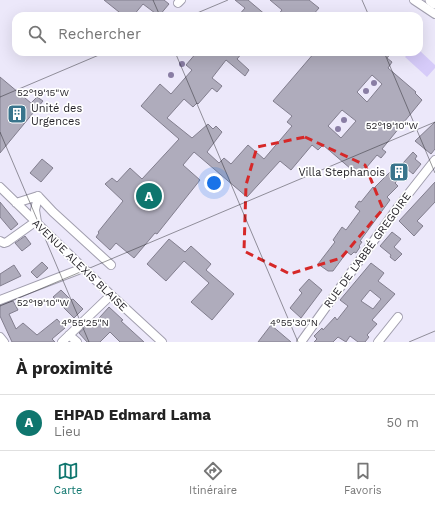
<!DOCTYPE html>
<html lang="fr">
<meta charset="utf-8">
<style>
:root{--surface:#fff;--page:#f2f2f2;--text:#222;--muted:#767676;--line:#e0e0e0;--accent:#0f766e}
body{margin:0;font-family:"Work Sans",sans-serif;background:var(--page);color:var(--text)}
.you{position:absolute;left:214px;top:183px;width:14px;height:14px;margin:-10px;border:3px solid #fff;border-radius:50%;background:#1a73e8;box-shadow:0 0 0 6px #1a73e833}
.badge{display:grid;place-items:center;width:26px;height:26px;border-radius:50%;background:var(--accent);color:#fff;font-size:13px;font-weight:700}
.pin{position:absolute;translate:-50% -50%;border:2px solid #fff;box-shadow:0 1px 4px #0006}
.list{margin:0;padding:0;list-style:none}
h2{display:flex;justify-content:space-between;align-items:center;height:52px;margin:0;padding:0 16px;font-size:17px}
h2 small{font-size:13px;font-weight:400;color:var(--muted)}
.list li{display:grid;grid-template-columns:26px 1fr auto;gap:12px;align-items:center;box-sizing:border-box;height:56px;padding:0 16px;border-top:1px solid var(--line)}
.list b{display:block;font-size:15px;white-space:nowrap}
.list p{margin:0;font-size:13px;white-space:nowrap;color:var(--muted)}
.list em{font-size:13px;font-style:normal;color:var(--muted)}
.icon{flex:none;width:22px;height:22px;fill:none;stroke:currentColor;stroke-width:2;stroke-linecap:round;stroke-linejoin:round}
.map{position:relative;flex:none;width:435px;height:342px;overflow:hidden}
.search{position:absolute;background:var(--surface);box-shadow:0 4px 16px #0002;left:12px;right:12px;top:12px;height:44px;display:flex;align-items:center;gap:10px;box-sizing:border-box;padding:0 14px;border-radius:12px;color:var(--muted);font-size:15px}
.sheet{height:108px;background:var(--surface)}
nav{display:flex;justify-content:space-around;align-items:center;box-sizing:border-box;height:56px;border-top:1px solid var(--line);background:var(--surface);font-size:11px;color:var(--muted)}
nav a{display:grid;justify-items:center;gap:2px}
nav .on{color:var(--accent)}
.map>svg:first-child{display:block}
</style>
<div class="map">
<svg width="435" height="342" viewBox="0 0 435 342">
<rect width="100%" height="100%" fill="#ece8fa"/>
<!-- green -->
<path fill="#d6cbf9" d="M419,50L435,65V68L427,77L405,57L410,52H419Z"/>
<!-- building -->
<path fill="#afacbc" stroke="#827e8e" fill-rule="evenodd" d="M104,0H164L169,4L159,16L143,4L133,16H124Z
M235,0H248L267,16H238L245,8Z
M270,0H309L319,8L312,16H277L282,10Z
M197,52H243L237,59L249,70L245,76L226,60L212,78L222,86L217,92L212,88L198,104L197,103L193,107L184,99L167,118L192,138L208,124L213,129L216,126L222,132L207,152L219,163L224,158L231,164L248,145L264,159L292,126L287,122L292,116L273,101L315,52H392L387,58L392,62L388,68L416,92L415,93L422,100L382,149L386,152L381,158L377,155L361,174L353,167L351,169L323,145L318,150L312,145L291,170L280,161L247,197L194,152L183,165L200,180L157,234L155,233L134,258L116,243L110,250L96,237L99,233L98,232L123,201L105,184L112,178L117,182L130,168L142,179L179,139L141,106L160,84L171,94L192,70L186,65ZM372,75L382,84L367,102L357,92ZM342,110L356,121L341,138L328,126Z
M0,77L31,103L37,97L43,101L0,153Z
M435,122V149L431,154L415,141Z
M413,152L417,156L415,159L421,164L413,174L407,169L395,183L398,186L387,197L390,200L360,241L362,242L359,246L360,247L356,253L354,252L351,255L347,252L333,271H328L318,264L335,242L333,240L342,227L346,230L360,211L355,207L359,201L361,202L373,187L374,188L391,171L394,173Z
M42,159L53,168L41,182L30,173Z
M435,182V202L419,219L417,221L423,226L414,236L399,221Z
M0,202L18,224L11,230L0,217Z
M392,232L401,239L394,247L402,254L395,261L390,257L391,255L380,246Z
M25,236L31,244L22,251L15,243Z
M169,239L185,252L191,246L211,264L206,270L234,294L212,320L191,302L209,283L184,261L166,281L147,264Z
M42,262L48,268L37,278L31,272Z
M371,263L384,273L378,281L395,294L372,320L377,324L367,335L369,337L365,342H358L350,336L346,342L338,337L333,342H314L317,339L314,336L322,328L323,330L335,317L337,320L348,306L340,300ZM370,290L381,299L373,309L361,301Z
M14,265L21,276L0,286V274Z
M309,279L322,290L301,318L290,308L302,293L299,290Z
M61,290L71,300L73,299L83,309L74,318L53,297Z
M13,301L18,310L9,314L16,329L23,323L37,335L57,319L65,328L52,339L55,342H12L0,316V305Z
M109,307L123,320L121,321L144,342H120L110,332L100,342H87L79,333L89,324L91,327Z
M271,325L291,342H258Z"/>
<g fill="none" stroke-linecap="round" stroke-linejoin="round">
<!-- minor casing -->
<g stroke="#a19eae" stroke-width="10">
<path id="minor" d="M414,0L435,14
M178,3L181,0
M0,187L111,295L162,342
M38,196L53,212L111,265
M16,203L38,196
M37,222L35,210L38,196
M0,241L4,243L7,242L35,222
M0,300L78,270L80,266
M69,335L77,342
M0,337L4,342
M62,342L111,295
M301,342L398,207L435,160
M378,342L398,317"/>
</g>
<!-- major casing -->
<g stroke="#a19eae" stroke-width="13">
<path id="major" d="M431,0L435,3"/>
</g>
<!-- minor -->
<use href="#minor" stroke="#fff" stroke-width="8"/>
<!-- major -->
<use href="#major" stroke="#fff" stroke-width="11"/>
</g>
<!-- trees -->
<g fill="#897da4">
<circle cx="182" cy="64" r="3"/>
<circle cx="171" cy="75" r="3"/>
<circle cx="374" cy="83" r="3"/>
<circle cx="366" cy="91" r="3"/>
<circle cx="344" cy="120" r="3"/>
<circle cx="338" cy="129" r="3"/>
</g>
<!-- marked area -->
<path fill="none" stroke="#d62828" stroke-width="3" stroke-dasharray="8 5" stroke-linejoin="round" d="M305,137L365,165L383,209L341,258L290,274L244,251L246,185L257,147Z"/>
<!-- ticks -->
<path fill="none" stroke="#201e24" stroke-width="1" stroke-opacity="0.45" d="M153,0L160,16M362,0L369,16M190,16L228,0M175,52L298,342M384,52L435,173M0,97L106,52M0,132L89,342M0,306L435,122M409,342L435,331"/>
<!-- icons -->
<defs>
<g id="building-square" transform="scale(1)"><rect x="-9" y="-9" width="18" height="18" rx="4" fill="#39748c" stroke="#fff"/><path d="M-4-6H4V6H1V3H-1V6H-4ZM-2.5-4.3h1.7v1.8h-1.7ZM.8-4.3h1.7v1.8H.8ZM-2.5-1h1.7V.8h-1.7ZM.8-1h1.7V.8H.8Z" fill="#fff"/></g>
</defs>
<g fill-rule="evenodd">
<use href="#building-square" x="17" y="114"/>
<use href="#building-square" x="399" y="172"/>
</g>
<g text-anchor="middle" stroke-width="3.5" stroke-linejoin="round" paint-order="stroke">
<!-- poi labels -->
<g font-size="11" fill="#201e24" stroke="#fff" text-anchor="start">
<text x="31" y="112">Unité des<tspan x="31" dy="13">Urgences</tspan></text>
<text x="385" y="176" text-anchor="end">Villa Stephanois</text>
</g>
<!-- street labels -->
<g font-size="11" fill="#201e24" stroke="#fff">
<text transform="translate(367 250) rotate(-54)" y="4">RUE DE L'ABBÉ GREGOIRE</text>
<text transform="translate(80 265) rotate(44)" y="4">AVENUE ALEXIS BLAISE</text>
</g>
</g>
<g font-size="10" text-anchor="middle" fill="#201e24" stroke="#fff" stroke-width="3.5" stroke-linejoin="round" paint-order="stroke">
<text x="43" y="96">52°19'15"W</text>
<text x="392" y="129">52°19'10"W</text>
<text x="43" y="306">52°19'10"W</text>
<text x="85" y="326">4°55'25"N</text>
<text x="294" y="326">4°55'30"N</text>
</g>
</svg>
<div class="you"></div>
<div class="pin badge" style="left:149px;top:196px">A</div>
<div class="search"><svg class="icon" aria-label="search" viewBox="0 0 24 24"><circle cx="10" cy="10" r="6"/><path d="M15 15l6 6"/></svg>Rechercher</div>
</div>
<section class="sheet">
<h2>À proximité<small></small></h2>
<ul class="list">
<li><span class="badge">A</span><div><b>EHPAD Edmard Lama</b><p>Lieu</p></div><em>50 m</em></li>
</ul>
</section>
<nav>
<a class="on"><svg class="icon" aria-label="map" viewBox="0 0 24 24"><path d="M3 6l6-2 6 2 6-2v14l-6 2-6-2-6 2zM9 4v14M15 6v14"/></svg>Carte</a>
<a><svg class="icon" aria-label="directions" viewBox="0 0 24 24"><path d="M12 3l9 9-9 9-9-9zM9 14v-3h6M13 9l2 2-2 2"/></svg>Itinéraire</a>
<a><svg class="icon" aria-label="saved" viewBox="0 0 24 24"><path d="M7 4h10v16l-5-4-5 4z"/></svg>Favoris</a>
</nav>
